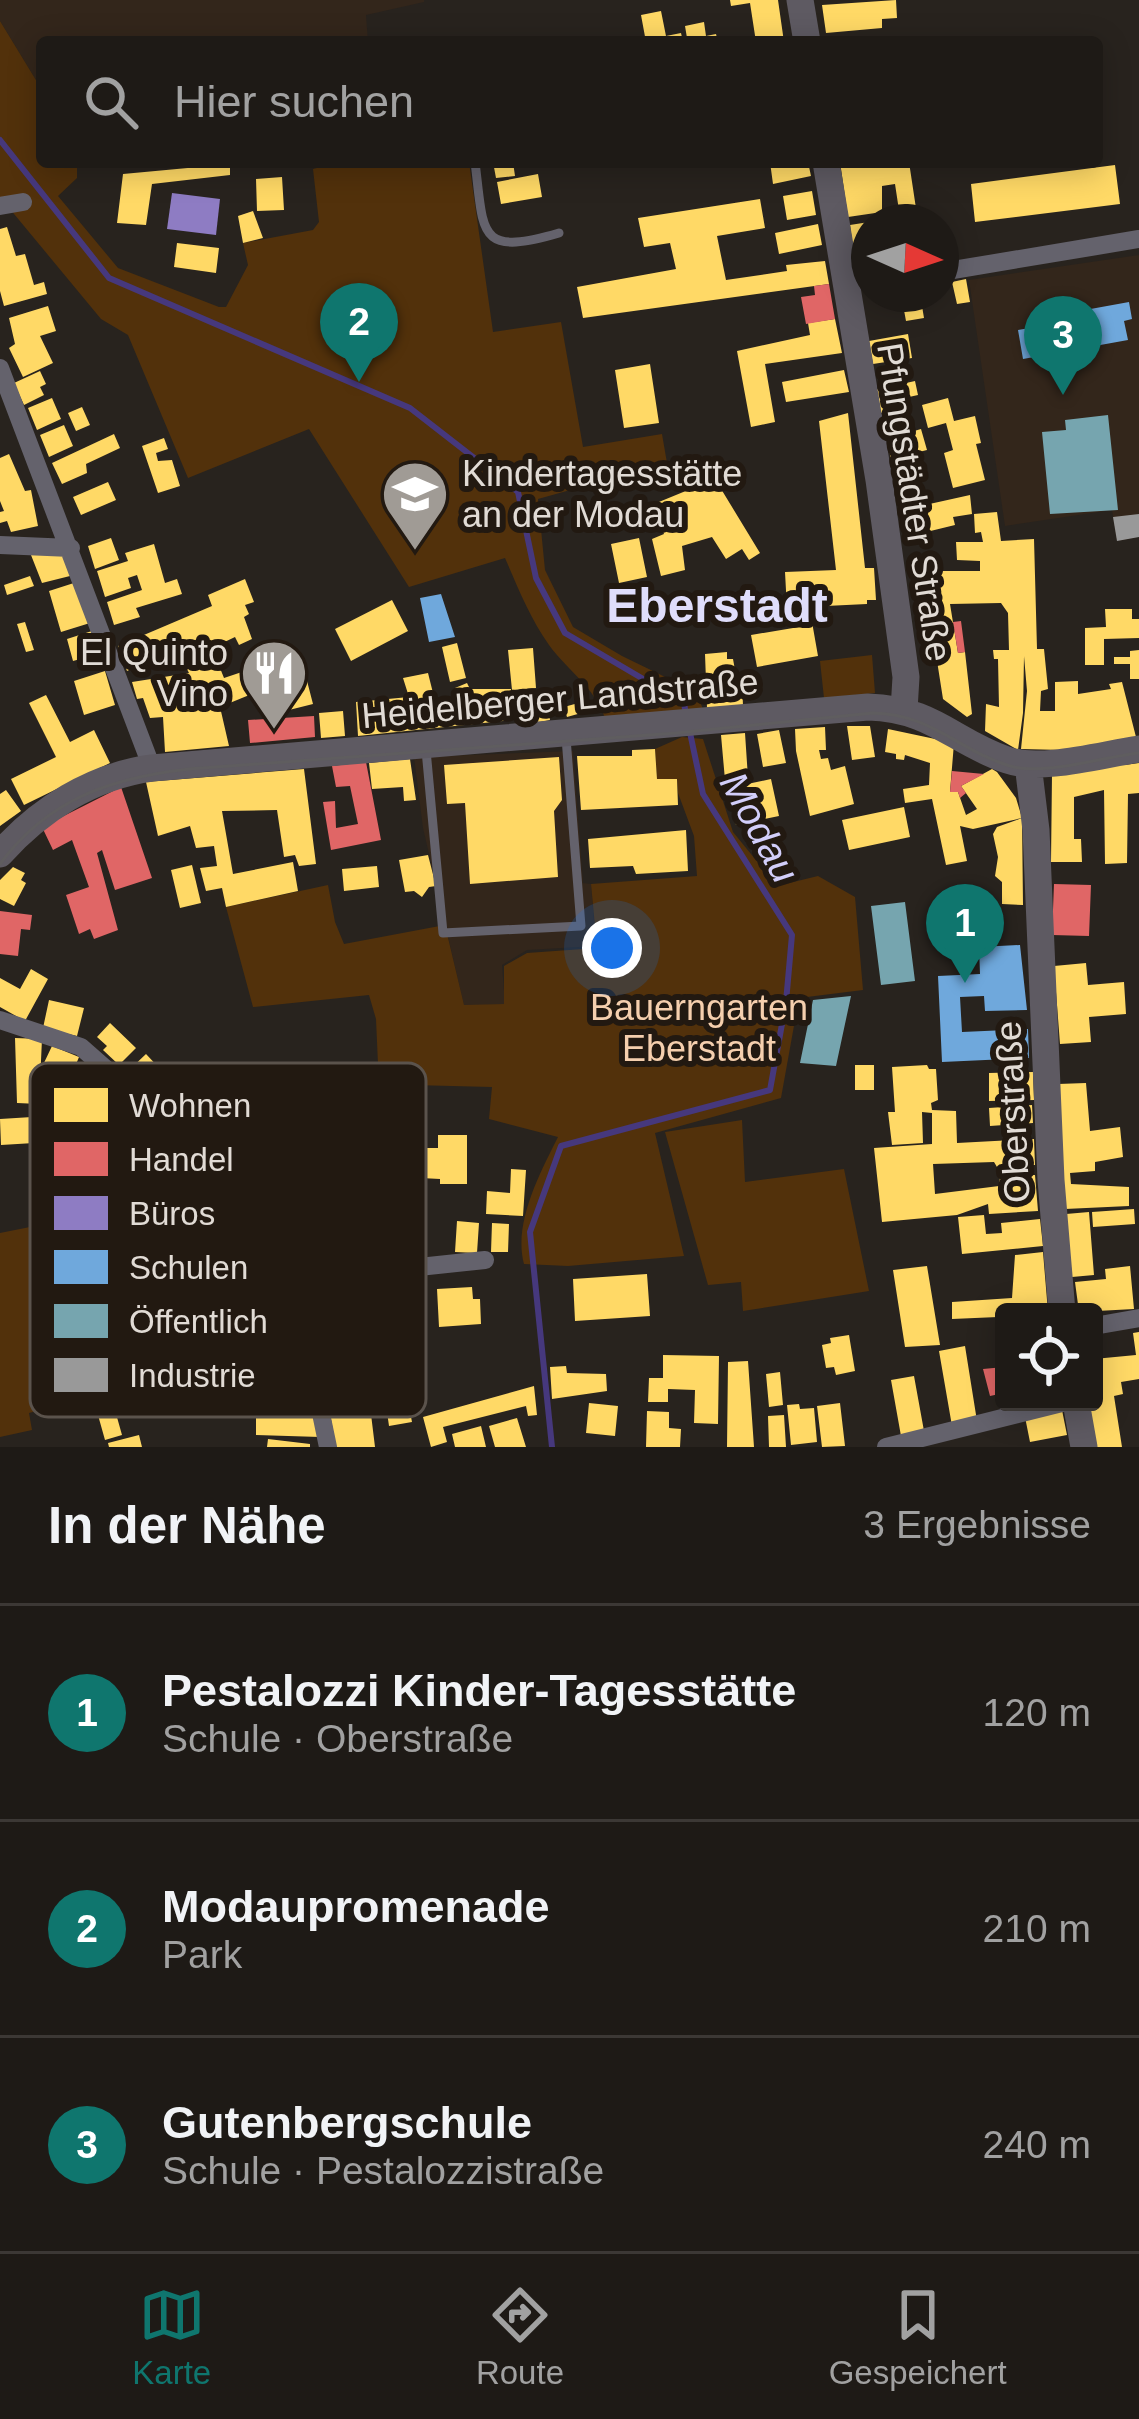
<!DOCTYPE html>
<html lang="de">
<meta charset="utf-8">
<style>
:root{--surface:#1e1a16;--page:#26231f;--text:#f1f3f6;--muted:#a1a1a1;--line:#3c3835;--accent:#0f766e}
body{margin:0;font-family:Helvetica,sans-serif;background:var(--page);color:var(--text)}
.controls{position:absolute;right:36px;bottom:36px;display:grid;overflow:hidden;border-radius:12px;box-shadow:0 6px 30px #0003}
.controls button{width:108px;height:108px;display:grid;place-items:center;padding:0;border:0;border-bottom:3px solid var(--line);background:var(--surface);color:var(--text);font:60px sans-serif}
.compass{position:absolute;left:851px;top:204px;width:108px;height:108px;border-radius:50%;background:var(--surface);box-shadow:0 6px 30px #0003;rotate:93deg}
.you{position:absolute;left:612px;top:948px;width:42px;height:42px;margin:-30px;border:9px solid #fff;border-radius:50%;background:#1a73e8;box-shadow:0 0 0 18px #1a73e833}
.badge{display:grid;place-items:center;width:78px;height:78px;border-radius:50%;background:var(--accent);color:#fff;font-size:39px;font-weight:700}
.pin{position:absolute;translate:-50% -99px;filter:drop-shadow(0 3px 6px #0008)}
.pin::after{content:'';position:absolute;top:63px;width:42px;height:36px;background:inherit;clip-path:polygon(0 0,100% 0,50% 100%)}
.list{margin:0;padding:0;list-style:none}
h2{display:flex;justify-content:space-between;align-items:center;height:156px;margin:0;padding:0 48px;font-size:51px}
h2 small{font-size:39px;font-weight:400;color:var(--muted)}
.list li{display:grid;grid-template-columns:78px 1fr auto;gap:36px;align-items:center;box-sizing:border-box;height:216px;padding:0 48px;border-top:3px solid var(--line)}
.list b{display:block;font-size:45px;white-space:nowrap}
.list p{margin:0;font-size:39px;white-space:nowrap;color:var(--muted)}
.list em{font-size:39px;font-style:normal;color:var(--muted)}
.icon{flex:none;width:66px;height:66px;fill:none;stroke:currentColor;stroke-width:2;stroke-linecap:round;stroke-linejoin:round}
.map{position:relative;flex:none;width:1139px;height:1447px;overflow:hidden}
.search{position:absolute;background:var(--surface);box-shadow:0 6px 30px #0003;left:36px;right:36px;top:36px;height:132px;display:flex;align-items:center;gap:30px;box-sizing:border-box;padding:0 42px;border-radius:12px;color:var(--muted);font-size:45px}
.sheet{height:804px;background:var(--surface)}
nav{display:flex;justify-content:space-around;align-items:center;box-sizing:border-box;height:168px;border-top:3px solid var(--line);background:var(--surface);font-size:33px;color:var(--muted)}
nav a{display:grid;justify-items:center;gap:6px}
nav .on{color:var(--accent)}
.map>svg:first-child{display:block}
</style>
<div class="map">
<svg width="1139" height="1447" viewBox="0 0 1139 1447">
<rect width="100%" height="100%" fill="#28231e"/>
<!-- built -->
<path fill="#33261b" d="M0,0H424V2L366,15L368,42H42V90L0,21Z
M1139,255V537L1117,541L1112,510L1005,526L969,280Z
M573,751L583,883L591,884L596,946L527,950L502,965L505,1004L464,1006L423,828L414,757Z"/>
<!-- green -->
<path fill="#52310b" d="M0,21L42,90V162H77V178L58,196L118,268L219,307H226L248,265L243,243L313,230L319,222L313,169L340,162H469L493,332L561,322L583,447L662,434L667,463L538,499L545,570L573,627L622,656L696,692L703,709L606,722C599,691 567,670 549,645C530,618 518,588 505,558L409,587L309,429L188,478L128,335L101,319L0,197Z
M872,655L875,693L824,698L820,661Z
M682,737L703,739L733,832L777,886L818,876L855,897L863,990L799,998L781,1098L655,1133L684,1256L568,1266L524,1264C513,1223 540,1173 558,1137L489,1119L492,1087L412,1085V1069L378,1064L376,1019L369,995L253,1007L226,907L328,885L335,922L344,944L445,925L464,1005L504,1004V966L527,953L597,948L591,884L697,876L694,836L678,793L677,779H657L655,749Z
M742,1120L745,1182L844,1169L869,1291L743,1311L741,1282L708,1285L665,1132Z
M118,1219L204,1366L29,1413L32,1430L0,1437V1233L40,1225L45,1259Z"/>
<!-- homes -->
<path fill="#ffd966" d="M730,0H778L784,42H756L750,3L731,6Z
M896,0L897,18L882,19V28L826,33L822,5Z
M661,11L666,36L681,33L683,42H646L641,15Z
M704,22L706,36L716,34L718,42L687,38L685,26Z
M493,162H513L515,176L496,178Z
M770,162H808L811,176L773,184Z
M840,162H909L917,215L900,217L895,184L882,186V212L848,217Z
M220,165L230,168V175L152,184L146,225L117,223L123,174Z
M1115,165L1120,204L975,222L971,184Z
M538,174L542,197L501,204L497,182Z
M282,177L284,210L257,211L256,179Z
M812,191L816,215L787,220L783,196Z
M760,199L765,228L717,236L726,280L787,271L786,265L825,261L829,284L583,318L577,287L676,269L670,243L644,247L638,218Z
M253,211L263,238L243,243L238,216Z
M869,222V245L853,248L850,225Z
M818,224L822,245L779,254L775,233Z
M7,227L16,256L25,254L34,285L44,282L47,294L4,306L0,291V229Z
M177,243L219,248L216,273L174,267Z
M966,279L970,302L957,304L952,282Z
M901,294H920L924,318L906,321Z
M48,306L56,331L40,336L53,363L23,377L9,348L15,344L9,318Z
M835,319L842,353L765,364L775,422L751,427L737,351L810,335L808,323Z
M908,334L912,358L873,364L869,341Z
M650,364L659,423L624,428L615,370Z
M844,370L849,392L786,402L782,382Z
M40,371L46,384L40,387L44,395L24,405L14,383Z
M915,381L918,395L909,397L911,406L880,413L875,390Z
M52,398L61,419L37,430L28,408Z
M948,398L954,421L975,416L981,443L976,444L985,480L953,488L944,453L953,450L946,423L928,428L922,405Z
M82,407L90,425L76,431L68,413Z
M848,413L865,568H874L876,600H867V604L805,607L807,623L812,622L818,656L757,667L751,635L799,627L796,609H787L785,572L836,570L819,421Z
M900,424L904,434L921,429L927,450L891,459L884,428Z
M64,425L73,446L49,457L40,435Z
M114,434L120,448L86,464L87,473L62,484L52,463Z
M164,438L168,449L156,453L158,461L172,460L180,486L158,493L142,446Z
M9,454L25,491L31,490L38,526L11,532L7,521L0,523V512L4,511L0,501V458Z
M715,479L760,553L749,560L742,549L726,559L712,537L682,546L685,570L661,576L652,539L664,534L654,504Z
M918,479L925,505L970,495L972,514L953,517L955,525L910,536L898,484Z
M108,482L116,500L81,515L73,497Z
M997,512L1001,541L1034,539L1037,649H1044L1048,689L1041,691L1040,711H1055V682L1078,681V694L1111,689L1109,684L1122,682L1136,737L1063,750L1021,749L1027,691L1024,656L1023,713L1018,750L985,731L986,704L999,707L998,659H994L993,650H1009L1008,613L1001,603L950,604L958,653L965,652L972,714L967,717L943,699L924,578H940V571H980V561L957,560L956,542H983L981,532L975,533L974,514Z
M111,538L119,560L95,569L88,546Z
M639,538L647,577L619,583L611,544Z
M154,544L165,583L177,579L182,594L136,608L140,617L114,625L107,602L142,590L137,575L128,578L131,588L105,597L97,571L128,561L125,553Z
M31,555H63L74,575L42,583Z
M30,576L34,586L7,595L4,585Z
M245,579L254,602L245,605L249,614L244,617L252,639L239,645L235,637L212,648L224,678L263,665L271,686L220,707L229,746L165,752L163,717L150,718L143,698L137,699L132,682L189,673L185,665L172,670L163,654L127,671L118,646L212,606L208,595Z
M77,582L90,623L61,632L49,591Z
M392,600L408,631L351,661L335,629Z
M1105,609H1132V619H1139V638L1104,639V665H1085V628L1106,627Z
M25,622L34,650L26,652L17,624Z
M92,631L99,654L73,661L67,639Z
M457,643L466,678L450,682L442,647Z
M533,648L536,688L512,690L508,650Z
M1139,650V679H1130V664H1114V657H1130V651Z
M727,652V659H733L737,681H742L743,706L707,708L705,654Z
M105,671L115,705L84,715L74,681Z
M428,673L435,701L459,699L455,688L467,683L470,689H511L512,720L358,736L356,702L409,697L403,678Z
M306,677L313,704L285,711L279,684Z
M46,695L70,742L94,730L110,763L24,805L11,779L56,757L29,703Z
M589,700L592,710L567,717L564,707Z
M547,704L550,720L535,723L531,707Z
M343,711L345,736L321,738L319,713Z
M847,726H870L875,757L852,760Z
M825,727L826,750H819L821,759L828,758L831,770L845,766L854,804L810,816L796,751L795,729Z
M888,729L954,743L950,792H958L966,815L977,809L961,786L992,769L997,772L1016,798L1022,818L1023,905L1002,904V882L995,876L998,857L993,834L997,827L1022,818L973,829L960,826L967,861L946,865L932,799L905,803L903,789L929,785L930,763L905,755L904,760L896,759V754L885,752Z
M779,730L786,763L763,767L757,734Z
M745,733L748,778L725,780L721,735Z
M655,749L657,779H677L678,805L581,810L577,756H632V750Z
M559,757L562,800L554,811L558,877L470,884L465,803L447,804L444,765Z
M410,759L416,800L404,801L403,787L372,789L369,763Z
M1123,762L1125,765L1139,763V793L1128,794L1127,863L1105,864L1104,790L1074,797V839H1081L1082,862H1051L1052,774Z
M304,769L316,864L299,866L295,855L284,857L277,810L222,811L233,874L293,862L298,891L226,907L222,888L206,891L200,868L217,866L214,846L196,848L190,826L158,836L146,782Z
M771,779L779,816L736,825L728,788Z
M6,790L21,811L0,826V794Z
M904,807L910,837L849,850L842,820Z
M686,830L688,871L636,874L633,866L590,868L588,839Z
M428,855L436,886L429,887L422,897L414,891L405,892L399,860Z
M192,865L201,903L180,908L171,870Z
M377,866L379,887L344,891L342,869Z
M13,867L25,873L21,880L26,883L14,906L0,899V880Z
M1086,963L1088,985L1124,982L1126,1014L1089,1017L1091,1042L1060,1044L1054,966Z
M31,969L48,979L25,1021L0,1007V978L20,989Z
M49,1000L84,1008L77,1036L43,1028Z
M110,1023L136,1048L119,1065L103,1050L107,1046L97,1037Z
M15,1038L42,1039L39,1104L17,1103Z
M52,1046L79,1057L68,1084L49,1076L53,1069L43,1065Z
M146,1054L162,1071L143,1090L126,1073Z
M855,1065H874V1090H855Z
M927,1065L929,1069H936L938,1100L931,1103L932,1110L956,1111L957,1143L1034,1139L1035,1165L997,1167L994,1162L933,1164L935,1194L999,1186L1000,1177L1035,1175L1038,1211L989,1214L988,1204L957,1215L882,1222L874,1148L932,1144V1113L922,1112L923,1143L892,1145L888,1112H895L892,1067Z
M1033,1072L1034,1100L989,1101V1073Z
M1086,1083L1090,1131L1120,1127L1123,1157L1095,1162V1171L1070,1173L1071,1184L1129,1187V1206L1065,1209L1058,1084Z
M1032,1105L1033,1123L990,1126L989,1108Z
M32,1117L34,1143L1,1145L0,1119Z
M438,1135H467V1184H440V1179L421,1178V1148H438Z
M511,1169L526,1170L523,1216L486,1214L487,1191L510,1193Z
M1134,1209L1135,1224L1093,1227L1092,1212Z
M1089,1212L1094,1275L1072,1277L1066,1214Z
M984,1215L986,1234L1002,1233L1001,1223L1040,1219L1043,1246L962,1254L958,1217Z
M457,1221L479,1223L477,1253L455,1252Z
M492,1223L509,1224L508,1252H491Z
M1043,1252L1048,1312H1004V1330H999L998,1317L952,1319V1302L1012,1298L1015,1255Z
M927,1266L940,1345L905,1347L893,1270Z
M1130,1266L1134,1309L1079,1312L1075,1282L1106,1279L1105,1269Z
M647,1274L650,1316L575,1321L573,1279Z
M472,1287L473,1299H480L481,1324L439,1327L437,1289Z
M1139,1332V1379L1121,1382L1123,1394L1114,1396L1122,1447H1095L1087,1402H1094V1359L1136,1355L1133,1333Z
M849,1335L855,1371L836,1375L834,1367L826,1368L822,1345L831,1343L830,1338Z
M965,1346L977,1421L952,1426L939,1351Z
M663,1355L719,1356L718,1424L694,1423L695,1390L668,1389V1402H648L649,1378H663Z
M748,1361L754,1447H727L728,1362Z
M566,1366L567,1373L606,1374L607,1391L552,1399L550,1367Z
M780,1372L783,1405L769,1407L766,1374Z
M914,1376L924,1431L901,1436L891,1380Z
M534,1386L537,1415L528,1416L526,1406L443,1427L447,1442L431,1447L423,1417Z
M408,1401L412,1422L389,1426L386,1405Z
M113,1403L122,1435L105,1440L96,1408Z
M589,1403L618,1406L615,1436L586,1433Z
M840,1403L845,1446L822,1447L817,1406Z
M799,1404L800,1409L814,1408L817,1442L791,1445L787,1405Z
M370,1406L375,1447H336L330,1414Z
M1062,1410L1067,1435L1030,1442L1025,1417Z
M647,1411L669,1412V1428L681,1429L680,1447H646Z
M784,1415L786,1447H769L768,1416Z
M256,1416L321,1417L320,1437L256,1435Z
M517,1418L526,1447H495L489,1426Z
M481,1426L486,1447H455L452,1434Z
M139,1435L142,1447H109L108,1443Z
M268,1439L310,1444V1447H267Z"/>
<!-- shops -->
<path fill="#e06666" d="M829,284L835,319L806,324L801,297L815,295L814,286Z
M961,621L965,652L958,653L953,622Z
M314,716L315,737L250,743L248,720Z
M366,762L381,840L331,850L323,802L335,801L336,828L358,824L350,786L336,787L332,766Z
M952,771L984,774L961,786L966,793L960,798L958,792H950Z
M121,787L152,878L115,890L102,850L97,853L118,930L94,939L90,929L79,934L66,895L89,887L72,840L53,850L42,827Z
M1054,884L1091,885L1089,936L1052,935Z
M0,911L32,915L30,930L21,929L18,956L0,954Z
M1004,1367V1393L990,1396L983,1369Z"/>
<!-- offices -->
<path fill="#8e7cc3" d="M172,193L220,199L216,235L167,229Z"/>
<!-- schools -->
<path fill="#6fa8dc" d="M1129,302L1132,319L1124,321L1128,340L1023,359L1018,330L1086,318L1085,310Z
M441,594L455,637L429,642L420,598Z
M1020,945L1027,1010L985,1011L984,996L960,997L962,1032L1028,1029L1029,1058L942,1062L938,976L980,974L979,947Z"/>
<!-- public -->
<path fill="#76a5af" d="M1108,415L1118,510L1050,514L1042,432L1066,430L1065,420Z
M905,902L915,981L881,985L871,906Z
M851,996L836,1066L800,1063L813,1000Z"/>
<!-- industry -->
<path fill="#999" d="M1139,514V537L1117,541L1113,517Z"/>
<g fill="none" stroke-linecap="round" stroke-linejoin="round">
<!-- stream -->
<path stroke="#46387d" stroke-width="6" d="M0,140L109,278L410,408L518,492L536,578L565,633L684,703L686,715
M552,1447L530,1232L561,1146L770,1090L786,1002L792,935L703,794L689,728"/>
<!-- lane -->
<path stroke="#64626c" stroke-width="9" d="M475,162C484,234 477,257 559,233
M426,750L443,933L581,926L566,738"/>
<!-- street -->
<path stroke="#64626c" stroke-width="18" d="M0,206L23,202
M941,272L1139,239
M0,368L152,768
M0,545L71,548
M0,1020L81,1047L147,1105L268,1283L312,1370L328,1447
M268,1283L485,1260
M1094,1326L1139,1318
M886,1447L1066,1402"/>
<!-- secondary -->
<path stroke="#5e5a62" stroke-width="27" d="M800,0L807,42
M826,162L879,480L906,677L904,710
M1028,764L1036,830L1051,1180L1062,1312
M0,854C39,810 92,776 152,768L868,707C934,709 953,742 1007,760C1041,772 1103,754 1139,749
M1076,1402L1084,1447"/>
<!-- tram -->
<path stroke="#5f5d5f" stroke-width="3" d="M0,864C48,799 111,778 189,769L676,733L873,713C932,714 959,751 1010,766C1044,776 1103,757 1139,753"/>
</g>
<!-- icons -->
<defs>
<g id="school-pin" transform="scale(3.45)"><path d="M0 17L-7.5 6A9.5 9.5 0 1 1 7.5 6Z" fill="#a09b95" stroke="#221911"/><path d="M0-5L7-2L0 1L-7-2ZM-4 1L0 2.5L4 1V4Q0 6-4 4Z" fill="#fff"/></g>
<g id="restaurant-pin" transform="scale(3.45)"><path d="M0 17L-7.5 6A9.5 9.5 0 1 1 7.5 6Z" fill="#a09b95" stroke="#221911"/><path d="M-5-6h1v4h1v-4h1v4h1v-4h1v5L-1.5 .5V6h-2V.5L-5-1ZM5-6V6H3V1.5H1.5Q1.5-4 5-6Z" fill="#fff"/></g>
</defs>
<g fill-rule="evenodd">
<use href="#school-pin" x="415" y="494"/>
<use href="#restaurant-pin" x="274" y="673"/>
</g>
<g text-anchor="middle" stroke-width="12" stroke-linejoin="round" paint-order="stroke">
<!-- poi labels -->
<g font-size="36" fill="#e1dbd5" stroke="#221911" text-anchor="start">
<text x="462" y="486">Kindertagesstätte<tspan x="462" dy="41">an der Modau</tspan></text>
<text x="228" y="665" text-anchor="end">El Quinto<tspan x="228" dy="41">Vino</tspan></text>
</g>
<!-- street labels -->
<g font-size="36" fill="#e1dbd5" stroke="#221911">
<text transform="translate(915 502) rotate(81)" y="13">Pfungstädter Straße</text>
<text transform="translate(560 698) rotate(-5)" y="13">Heidelberger Landstraße</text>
<text transform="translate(1012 1112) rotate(-93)" y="13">Oberstraße</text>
</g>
<!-- park labels -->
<g font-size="36" fill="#f5cfae" stroke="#221911">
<text x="699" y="1020">Bauerngarten<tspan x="699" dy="41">Eberstadt</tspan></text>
</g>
<!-- water labels -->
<g font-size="39" font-style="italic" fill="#d2cefa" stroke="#221911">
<text transform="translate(760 827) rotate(61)" y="14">Modau</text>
</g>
<!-- district labels -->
<g font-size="48" font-weight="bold" fill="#dfddfb" stroke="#221911">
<text x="717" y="622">Eberstadt</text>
</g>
</g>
<!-- legend -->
<rect x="30" y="1063" width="396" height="354" rx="18" fill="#221911" stroke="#5b534c" stroke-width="3"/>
<rect x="54" y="1088" width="54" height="34" fill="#ffd966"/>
<rect x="54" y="1142" width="54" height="34" fill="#e06666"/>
<rect x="54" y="1196" width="54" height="34" fill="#8e7cc3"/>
<rect x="54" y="1250" width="54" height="34" fill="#6fa8dc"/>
<rect x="54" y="1304" width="54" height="34" fill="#76a5af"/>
<rect x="54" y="1358" width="54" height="34" fill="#999"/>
<g font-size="33" fill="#e1dbd5">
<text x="129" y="1117">Wohnen</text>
<text x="129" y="1171">Handel</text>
<text x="129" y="1225">Büros</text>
<text x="129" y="1279">Schulen</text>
<text x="129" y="1333">Öffentlich</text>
<text x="129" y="1387">Industrie</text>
</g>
</svg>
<div class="controls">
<button><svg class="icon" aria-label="locate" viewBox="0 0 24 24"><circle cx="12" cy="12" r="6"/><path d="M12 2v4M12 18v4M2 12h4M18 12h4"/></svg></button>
</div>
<svg class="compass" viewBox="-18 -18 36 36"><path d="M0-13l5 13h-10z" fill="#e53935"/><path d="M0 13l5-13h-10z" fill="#a1a1a1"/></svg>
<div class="you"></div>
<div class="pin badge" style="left:965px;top:983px">1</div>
<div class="pin badge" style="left:359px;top:382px">2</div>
<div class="pin badge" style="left:1063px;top:395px">3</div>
<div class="search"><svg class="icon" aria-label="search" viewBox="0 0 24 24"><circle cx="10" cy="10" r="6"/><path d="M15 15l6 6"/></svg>Hier suchen</div>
</div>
<section class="sheet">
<h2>In der Nähe<small>3 Ergebnisse</small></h2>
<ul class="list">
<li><span class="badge">1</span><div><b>Pestalozzi Kinder-Tagesstätte</b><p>Schule · Oberstraße</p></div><em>120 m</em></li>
<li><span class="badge">2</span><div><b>Modaupromenade</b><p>Park</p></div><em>210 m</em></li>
<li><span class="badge">3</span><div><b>Gutenbergschule</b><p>Schule · Pestalozzistraße</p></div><em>240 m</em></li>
</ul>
</section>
<nav>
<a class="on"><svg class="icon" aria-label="map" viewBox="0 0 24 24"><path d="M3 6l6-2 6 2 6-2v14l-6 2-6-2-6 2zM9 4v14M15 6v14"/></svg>Karte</a>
<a><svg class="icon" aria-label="directions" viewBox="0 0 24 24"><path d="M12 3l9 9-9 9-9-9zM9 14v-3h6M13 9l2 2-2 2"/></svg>Route</a>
<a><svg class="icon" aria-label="saved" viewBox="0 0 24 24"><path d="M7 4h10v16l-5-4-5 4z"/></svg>Gespeichert</a>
</nav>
